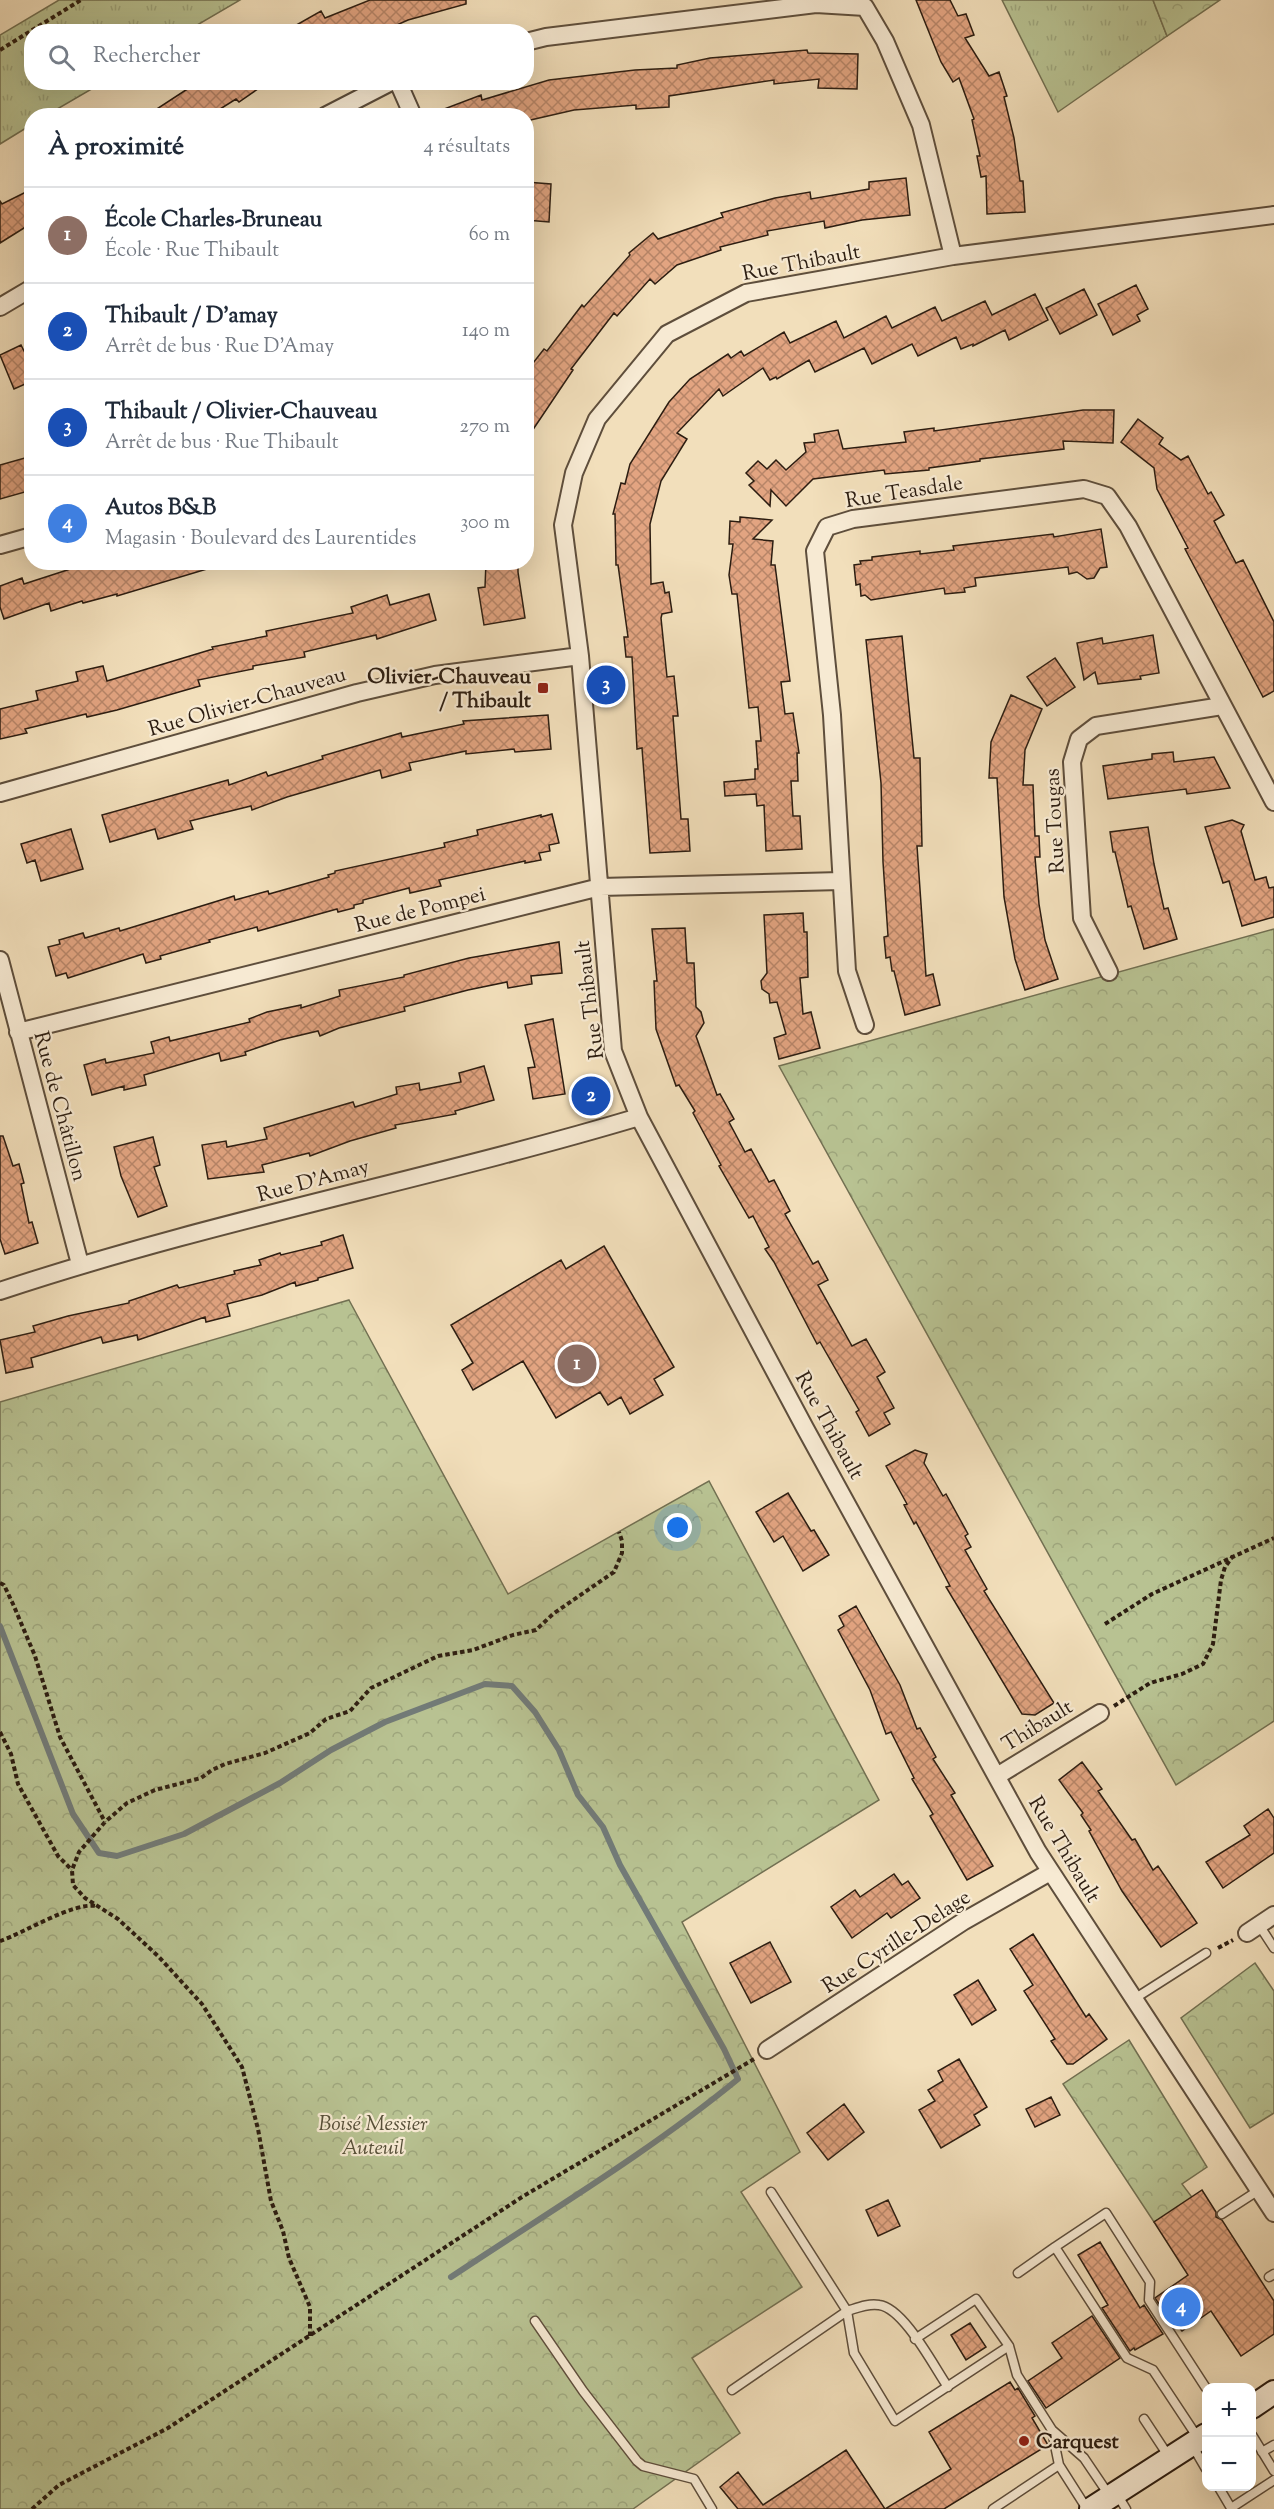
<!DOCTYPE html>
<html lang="fr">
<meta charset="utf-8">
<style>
:root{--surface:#fff;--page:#f2f2f3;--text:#1f2937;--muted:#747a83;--line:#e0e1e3;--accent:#0f766e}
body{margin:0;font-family:"Sorts Mill Goudy",serif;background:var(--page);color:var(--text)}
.controls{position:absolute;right:18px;bottom:18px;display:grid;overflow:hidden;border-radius:12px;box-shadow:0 6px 24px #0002}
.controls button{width:54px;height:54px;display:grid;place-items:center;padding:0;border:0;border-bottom:2px solid var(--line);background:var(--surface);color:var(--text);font:30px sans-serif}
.you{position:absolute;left:678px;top:1528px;width:21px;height:21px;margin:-15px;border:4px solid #fff;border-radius:50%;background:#1a73e8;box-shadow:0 0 0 9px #1a73e833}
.badge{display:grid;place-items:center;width:39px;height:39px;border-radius:50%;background:var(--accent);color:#fff;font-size:20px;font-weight:700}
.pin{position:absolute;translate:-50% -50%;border:3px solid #fff;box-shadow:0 2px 6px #0006}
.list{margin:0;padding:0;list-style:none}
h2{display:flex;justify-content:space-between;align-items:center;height:78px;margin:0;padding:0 24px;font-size:26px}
h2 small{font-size:20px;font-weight:400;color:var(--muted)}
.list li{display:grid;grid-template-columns:39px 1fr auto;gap:18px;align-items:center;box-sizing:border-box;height:96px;padding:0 24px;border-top:2px solid var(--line)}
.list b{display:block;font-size:22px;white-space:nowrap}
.list p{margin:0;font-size:20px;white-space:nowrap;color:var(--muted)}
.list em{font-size:20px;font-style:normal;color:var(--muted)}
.icon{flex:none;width:33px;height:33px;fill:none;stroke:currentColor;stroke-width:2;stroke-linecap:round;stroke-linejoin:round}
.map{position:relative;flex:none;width:1274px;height:2509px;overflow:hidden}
.search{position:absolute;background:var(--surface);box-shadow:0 6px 24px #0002;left:24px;top:24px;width:510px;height:66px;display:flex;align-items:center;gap:15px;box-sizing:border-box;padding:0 21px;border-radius:24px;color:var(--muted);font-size:22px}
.panel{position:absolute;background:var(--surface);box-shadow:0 6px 24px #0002;left:24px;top:108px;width:510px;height:462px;border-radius:24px}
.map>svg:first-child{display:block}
</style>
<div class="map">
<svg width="1274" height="2509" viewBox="0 0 1274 2509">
<defs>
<pattern id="grass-tufts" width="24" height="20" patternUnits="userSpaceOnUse" patternTransform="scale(1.5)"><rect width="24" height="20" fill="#b8c292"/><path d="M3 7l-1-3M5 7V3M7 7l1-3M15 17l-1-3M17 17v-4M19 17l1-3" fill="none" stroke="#9ea67d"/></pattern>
<pattern id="forest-crowns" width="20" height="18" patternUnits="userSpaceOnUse" patternTransform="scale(1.5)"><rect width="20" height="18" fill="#b8c292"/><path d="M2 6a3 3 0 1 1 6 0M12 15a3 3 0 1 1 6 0" fill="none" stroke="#9ea67d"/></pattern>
<pattern id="building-cross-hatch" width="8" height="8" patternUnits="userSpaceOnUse" patternTransform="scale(1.5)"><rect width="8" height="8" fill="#e2a481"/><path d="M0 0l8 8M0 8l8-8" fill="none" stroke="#b78568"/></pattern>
</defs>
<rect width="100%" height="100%" fill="#f2dfbb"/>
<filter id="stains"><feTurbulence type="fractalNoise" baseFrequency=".00333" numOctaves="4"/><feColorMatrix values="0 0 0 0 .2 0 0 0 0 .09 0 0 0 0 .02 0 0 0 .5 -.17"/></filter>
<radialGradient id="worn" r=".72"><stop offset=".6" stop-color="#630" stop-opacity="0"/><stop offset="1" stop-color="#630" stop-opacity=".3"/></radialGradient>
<!-- grass -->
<path fill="url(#grass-tufts)" stroke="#727052" stroke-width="1.5" d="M59,0H240L187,31L32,32V82L102,83L47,115L32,116L31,125L0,144V35Z
M1002,0H1153L1167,36L1058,112Z"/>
<!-- forest -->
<path fill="url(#forest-crowns)" stroke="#727052" stroke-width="1.5" d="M1153,0H1220L1167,36Z
M1274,929V1721L1176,1785L779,1066Z
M349,1300L508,1594L709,1481L879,1800L682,1922L800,2152L741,2192L802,2287L692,2358L740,2433L633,2509H0V1402Z
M1255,1963L1274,1991V2113L1250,2128L1181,2018Z
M1129,2040L1207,2167L1182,2184L1194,2200L1154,2222L1063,2084Z"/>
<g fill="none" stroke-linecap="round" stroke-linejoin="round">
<!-- stream -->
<path stroke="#727b78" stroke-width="6" d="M0,1626L73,1814L99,1853L117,1856L184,1834L280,1783L331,1750L385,1722L485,1684L512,1686L535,1712L559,1750L578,1795L603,1827L620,1865L724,2049L738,2079C648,2153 547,2213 451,2277"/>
</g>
<!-- building -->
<path fill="url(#building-cross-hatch)" stroke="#2c1d11" stroke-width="1.5" d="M370,0H466V4L408,20L381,32H284L321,11L325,18Z
M916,0H950L958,16L966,14L974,35L965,38L989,76L999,72L1007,96L1004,97L1014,138L1020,181H1023L1025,212L987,214L986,176L981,177L977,156H980L972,120L974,119L959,78L953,82L941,62Z
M807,50L808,53L858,54L857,89L818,88L819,79L774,84V80L669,96V107L636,109V105L574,110L526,121V116H431V114L481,95L482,100L549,80L635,70L677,68V65L710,58Z
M198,82H268L239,102L236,99L209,116H146Z
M906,178L910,215L862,220L825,228L824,221L767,231L768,235L720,247L721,250L677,265L655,284L650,279L617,316L614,313L571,369L573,370L526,440V372L544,349L547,351L582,305L584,307L630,255L629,253L653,233L658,239L723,217L721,213L775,198L810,192L811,199L869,189V182Z
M526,182L551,184L549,222L526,220Z
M32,189V223L0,243V201L2,204Z
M1136,285L1148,309L1137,315L1140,321L1113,335L1098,304Z
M1084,289L1097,315L1060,334L1046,308Z
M1035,294L1048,320L1009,340L1005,330L973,346V344L961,349L956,337L918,356L912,344L872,364L864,348L815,372L809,360L777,379L776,377L770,380L763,368L723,396L719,389L677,433L687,439L661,481L650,524L651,584L663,582L665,593L669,592L672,612L662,614L661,618L667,677L674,676L678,716H673L681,819H688L690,851L650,853L642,748L637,749L632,657H626L624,637H628L618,565H616L615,514H613L621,483L625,484L630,464L669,402L690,379L728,354L731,358L741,351L744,356L784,332L790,343L836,321L844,338L886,316L892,328L935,307L942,321L985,301L992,315Z
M21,345L32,367V381L14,389L0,355Z
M1083,410H1114L1113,443L1063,441L1064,449L980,459V461L929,468V470L885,474L884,470L813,479L786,506L771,490L770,506L749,485L754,481L746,473L758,461L767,469L776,460L786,470L806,452L804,443L815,442L814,434L838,430L843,449L906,442L904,432L934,428V431Z
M1138,419L1163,438L1159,444L1181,460L1188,456L1208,494L1211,492L1224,515L1214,521L1236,563L1243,560L1274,622V691L1263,697L1185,549L1188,548L1157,489L1154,468L1121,442Z
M32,456V490L0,499V465Z
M740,517L772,520L753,539L773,541L771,565H775L790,681L781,682L785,714L793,713L799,753H797L798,781H791L793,816H800L802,849L766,851L764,805L757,806L756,794L725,796L724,782L755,779V769H758L756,741H761L758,707L749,708L737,594H732L729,575L733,544H729L730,521L740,522Z
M1101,529L1107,567L1100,568L1094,578L1087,579L1077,572L1069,574L1068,567L975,578L976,586L964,588L965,592L945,594L944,588L871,600L865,595L861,596L860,584L856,585L854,565L861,564L860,561L872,560V557L920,551V554L954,550L953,546L1053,534L1054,537Z
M92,562H216L217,566L117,596V594L83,603L82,601L51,611L49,603L4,619L0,607V586L22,578L24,584Z
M486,562H518V572L525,618L484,625L478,588L485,587Z
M429,594L436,620L377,639L376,635L304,652L305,657L253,666V669L198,680L200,686L179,692L117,710L87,717L86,714L25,729L27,733L0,739V709L38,700L36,691L78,681L76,672L103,666L107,681L213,649L212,647L267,636L266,631L353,613L351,607L387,595L390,605Z
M1153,635L1159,673L1140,676L1141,679L1098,684L1095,672L1084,680L1077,643L1102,638L1103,644Z
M902,636L914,758H920L922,846H917L926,976L933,974L940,1005L905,1015L894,971H892L890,957L886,958L884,937L888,936L883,862L881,783L866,640Z
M1055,658L1075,687L1047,706L1027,677Z
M1011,695L1042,709L1025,750L1023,785H1033L1035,836H1039L1040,857H1035L1039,904L1045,940L1058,979L1025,990L1015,959L1004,897L997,778H989L991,742Z
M548,715L551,749L515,752L514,749L466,754V751L409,763L411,770L382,778L380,770L287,797L252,810L251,806L190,821L193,829L158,839L155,829L110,842L102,815L228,780L229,785L266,772L268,776L323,759L322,756L401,733L402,737L464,724L463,721Z
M1173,752L1174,762L1214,757L1230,788L1187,794L1186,789L1108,799L1103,766L1152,759V754Z
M552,814L559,843L549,845L550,851L539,853L541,860L525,863V861L439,880L441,886L410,893L409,888L363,900V903L354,905V908L338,912L337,909L258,931L257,927L209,940L210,942L160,956L161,959L146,963L143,954L68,978L66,973L56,976L48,947L60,944L59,940L83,933L85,938L119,928L120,931L234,896L235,900L268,891L269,894L329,877L328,875L335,873V871L445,847L444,843L478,835L477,830L541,815V817Z
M1232,820L1244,825L1241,831L1255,880L1266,877L1269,888L1274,887V917L1242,926L1229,881L1223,883L1205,827Z
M1148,827L1154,864L1164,909L1168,908L1177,939L1144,949L1131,906L1128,907L1115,852H1113L1110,832Z
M71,829L83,869L41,881L35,860L27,863L21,844Z
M803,913L804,932H807L808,977L800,978L803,1014L811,1012L820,1048L779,1059L774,1038L786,1034L777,1002L770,1003L769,994L762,989L761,981L767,973L764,915Z
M685,928L687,963H694L696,1007L701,1012L704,1023L696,1036L717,1095L720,1094L734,1119L729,1122L745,1152L751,1149L769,1182L774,1180L790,1211L785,1214L813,1264L818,1261L828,1280L818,1285L852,1346L866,1339L885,1372L877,1377L894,1408L884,1413L890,1424L869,1436L856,1412L859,1410L820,1342L817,1344L774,1262L765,1249L769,1247L753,1216L749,1218L719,1166L721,1165L693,1113L695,1111L679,1085L676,1086L656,1029L654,981H657L652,929Z
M559,942L562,973L531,976L532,984L508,988L507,982L468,990L404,1007L405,1011L339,1028L320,1036L318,1031L280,1040L245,1052L246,1055L221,1061L219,1053L144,1075L146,1085L124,1090V1086L92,1095L84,1065L105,1059L106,1063L154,1053L151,1042L169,1037L170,1041L250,1022L249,1019L267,1012L301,1005V1008L340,996L339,990L404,977V975L469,958Z
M553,1019L565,1094L533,1099L528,1068L535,1067L525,1025Z
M484,1066L494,1100L455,1111L456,1114L395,1125L396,1128L350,1141L310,1156L309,1153L262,1165L264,1172L208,1179L202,1145L226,1141L227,1147L267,1139L264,1128L353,1102L355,1107L397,1094L396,1087L419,1083L420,1090L461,1082L459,1073Z
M0,1136H3L13,1166L19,1164L24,1183L21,1184L29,1223L32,1222L38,1243L5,1254L0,1239Z
M153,1137L160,1165L154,1167L167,1206L138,1217L121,1176L114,1147Z
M343,1235L353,1268L318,1278V1280L296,1286L295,1282L262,1295L227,1304L230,1316L206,1322L205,1317L138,1340L137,1335L103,1343L101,1337L31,1358L33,1367L6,1373L0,1340L35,1332L33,1326L68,1316L129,1303V1301L177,1285L179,1288L235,1274L234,1271L261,1265L259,1260L280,1253L281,1255L322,1245L321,1242Z
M604,1246L674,1367L654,1379L663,1395L630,1414L621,1397L608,1405L600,1392L556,1418L523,1361L473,1390L462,1370L473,1363L451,1325L561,1260L566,1269Z
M915,1450L927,1454L924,1463L943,1496L946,1494L968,1534L965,1536L971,1547L965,1550L987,1589L984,1591L1054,1703L1035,1715L1022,1714L946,1587L950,1586L916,1522L914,1524L904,1505L907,1504L886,1466Z
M788,1493L811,1531L814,1530L829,1555L803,1571L783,1536L774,1542L756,1512Z
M856,1606L900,1685L917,1729L920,1728L936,1757L933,1759L955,1793L951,1795L993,1866L967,1880L930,1816L933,1814L912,1779L914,1778L891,1732L886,1734L870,1690L838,1630L844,1626L839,1616Z
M1082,1762L1102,1789L1098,1791L1132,1840L1135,1839L1153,1870L1158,1866L1197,1923L1161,1947L1122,1891L1089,1831L1091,1830L1081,1815L1083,1813L1059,1780Z
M1268,1809L1274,1818V1853L1223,1888L1206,1862L1250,1835L1244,1826Z
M894,1874L902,1885L908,1881L920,1898L891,1918L887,1913L852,1938L831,1907L855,1890L860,1897Z
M1033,1934L1086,2017L1089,2014L1107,2039L1073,2064H1067L1051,2041L1055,2039L1024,1991L1033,1985L1010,1949Z
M770,1942L791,1982L751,2003L730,1963Z
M978,1980L996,2010L972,2025L954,1995Z
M959,2059L987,2107L974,2115L980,2125L941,2148L919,2110L935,2101L928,2090L943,2081L938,2071Z
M1051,2097L1060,2115L1035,2127L1026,2109Z
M844,2104L864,2132L828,2160L807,2133Z
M1202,2190L1216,2212V2217L1222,2220L1274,2301V2334L1241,2356L1211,2311L1182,2331L1177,2325L1174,2327L1155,2298L1188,2275L1154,2222Z
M888,2200L900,2226L878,2236L866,2210Z
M1100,2242L1140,2308L1144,2305L1163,2334L1135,2350L1134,2348L1130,2351L1102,2308L1108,2305L1078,2255Z
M1092,2316L1120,2358L1046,2408L1028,2381L1062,2358L1052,2343Z
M970,2323L986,2347L966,2360L951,2335Z
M1010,2382L1015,2390L1018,2388L1035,2416L1032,2418L1048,2445L944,2509H885L951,2469L929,2432Z
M846,2450L885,2509H738L720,2487L738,2472L763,2505Z"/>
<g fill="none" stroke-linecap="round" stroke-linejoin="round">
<!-- lane casing -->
<g stroke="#5e4e3c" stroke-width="11">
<path id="lane" d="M1259,1925L1274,1948
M1134,1999L1206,1953
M771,2192L847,2311L854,2353L895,2421L1009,2346
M1222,2214L1259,2190
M1018,2273L1055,2247
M1269,2277L1274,2274
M535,2321L583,2391L637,2461L643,2466L694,2479L712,2509
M915,2339L976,2299L1009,2346L1017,2375L1052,2430L1084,2458L1109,2495
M732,2390L847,2311C857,2308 868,2303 879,2305C904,2308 934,2367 948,2387
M1144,2419L1169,2457
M1052,2431L1059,2465
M1252,2435L1274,2471
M1198,2438L1153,2370L1127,2358L1055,2247L1106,2213L1150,2282L1149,2300L1206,2388
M1192,2445L1206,2469
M1262,2452L1274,2445
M1218,2486L1231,2508L1274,2480
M1117,2494L1126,2509
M993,2509L1059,2465L1087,2509"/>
</g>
<!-- street casing -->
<g stroke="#5e4e3c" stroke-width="20">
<path id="street" d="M526,42L546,37L816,4L865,7L885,41L921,125L953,256
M398,82L413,116
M325,116L391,82
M1274,215L953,256L746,293L667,334L597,419L574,473L563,525L580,656L613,1051L639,1117L805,1428L1038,1852L1274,2213
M0,307L32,288
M0,545L32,536
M0,793L357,693L435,675L580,656
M0,960L80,1264
M1109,972L1082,918L1072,762L1079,739L1096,726L1222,706
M865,1025L847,971L832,715L815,551L827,527L853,519L1084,489L1107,496L1128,526L1274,802
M18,1032L600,887L841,881
M0,1291C210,1221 428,1180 639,1117
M997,1776L1100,1713
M1247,1933L1274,1915
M767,2050L964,1921L1050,1872"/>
</g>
<!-- secondary casing -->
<g stroke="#2c1d11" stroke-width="26">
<path id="secondary" d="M1252,2407L1274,2392
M1091,2509L1206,2435"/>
</g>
<!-- path -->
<path stroke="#2c1d11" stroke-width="4" stroke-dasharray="4.5 3" stroke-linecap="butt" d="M0,50L81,0
M0,1583L4,1585L13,1604L35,1656L60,1737L105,1822
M1105,1624L1152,1594L1274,1538
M1114,1706L1150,1683L1182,1674L1203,1664L1213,1644L1221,1580L1225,1567L1233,1556
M0,1732L11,1754L18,1784L58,1856L72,1870
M0,1941C24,1933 73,1902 96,1906
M1218,1948L1233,1940
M310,2336V2307L289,2258L283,2231L271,2201L258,2129L242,2067L202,2004L158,1956L118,1919L85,1898L73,1885L72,1870L79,1852L105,1822L127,1803L155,1790L201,1778L212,1770L225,1764L265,1753L310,1733L326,1719L350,1711L371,1688L438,1656L473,1650L513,1635L536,1630L553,1614L614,1572L622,1553V1541L619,1532
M32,2509L59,2485L168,2428L522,2197L754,2059"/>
<!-- lane -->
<use href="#lane" stroke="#f7ead3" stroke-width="8"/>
<!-- street -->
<use href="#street" stroke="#f7ead3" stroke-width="16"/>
<!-- secondary -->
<use href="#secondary" stroke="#f7ead3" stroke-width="22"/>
</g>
<!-- markers -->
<g fill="#8f2418" stroke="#f7ead3" stroke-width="2">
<rect x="537" y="682" width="12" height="12" rx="3"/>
<circle cx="1024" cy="2441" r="6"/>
</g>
<g text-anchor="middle" stroke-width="4.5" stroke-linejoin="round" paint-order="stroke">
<!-- street labels -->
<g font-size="21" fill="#2c1d11" stroke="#f7ead3">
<text transform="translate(801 262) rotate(-11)" y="7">Rue Thibault</text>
<text transform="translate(904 491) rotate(-9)" y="7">Rue Teasdale</text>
<text transform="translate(247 701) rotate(-16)" y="7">Rue Olivier-Chauveau</text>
<text transform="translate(1054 821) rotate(-93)" y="7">Rue Tougas</text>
<text transform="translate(420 909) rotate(-14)" y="7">Rue de Pompei</text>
<text transform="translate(589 1000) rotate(-97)" y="7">Rue Thibault</text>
<text transform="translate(61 1106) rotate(75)" y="7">Rue de Châtillon</text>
<text transform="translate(313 1180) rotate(-15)" y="7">Rue D'Amay</text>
<text transform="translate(830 1425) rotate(61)" y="7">Rue Thibault</text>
<text transform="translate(1037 1725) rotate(-32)" y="7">Thibault</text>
<text transform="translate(1065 1849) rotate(59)" y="7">Rue Thibault</text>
<text transform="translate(896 1941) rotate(-33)" y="7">Rue Cyrille-Delage</text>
</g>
<!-- poi labels -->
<g font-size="21" font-weight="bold" fill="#2c1d11" stroke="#f7ead3" text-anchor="end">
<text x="531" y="683">Olivier-Chauveau<tspan x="531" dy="24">/ Thibault</tspan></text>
<text x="1036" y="2448" text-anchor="start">Carquest</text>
</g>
<!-- park labels -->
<g font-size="21" font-style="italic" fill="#564f38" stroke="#f7ead3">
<text x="373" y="2130">Boisé Messier<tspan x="373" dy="24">Auteuil</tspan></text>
</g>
</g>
<rect width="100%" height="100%" filter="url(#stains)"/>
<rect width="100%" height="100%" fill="url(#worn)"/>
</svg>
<div class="controls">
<button>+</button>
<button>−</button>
</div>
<div class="you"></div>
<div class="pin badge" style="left:577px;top:1364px;background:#8d6e63">1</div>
<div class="pin badge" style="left:591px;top:1096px;background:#1a4fb4">2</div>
<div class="pin badge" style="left:606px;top:685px;background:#1a4fb4">3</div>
<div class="pin badge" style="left:1181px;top:2307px;background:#3f7fe0">4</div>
<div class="search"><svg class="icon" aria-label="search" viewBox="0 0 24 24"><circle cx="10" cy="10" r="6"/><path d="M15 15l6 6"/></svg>Rechercher</div>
<section class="panel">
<h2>À proximité<small>4 résultats</small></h2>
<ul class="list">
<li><span class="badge" style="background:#8d6e63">1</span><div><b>École Charles-Bruneau</b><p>École · Rue Thibault</p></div><em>60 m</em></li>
<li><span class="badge" style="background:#1a4fb4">2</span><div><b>Thibault / D'amay</b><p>Arrêt de bus · Rue D'Amay</p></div><em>140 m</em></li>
<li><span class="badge" style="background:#1a4fb4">3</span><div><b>Thibault / Olivier-Chauveau</b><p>Arrêt de bus · Rue Thibault</p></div><em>270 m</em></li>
<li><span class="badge" style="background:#3f7fe0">4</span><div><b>Autos B&amp;B</b><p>Magasin · Boulevard des Laurentides</p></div><em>300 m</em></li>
</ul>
</section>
</div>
